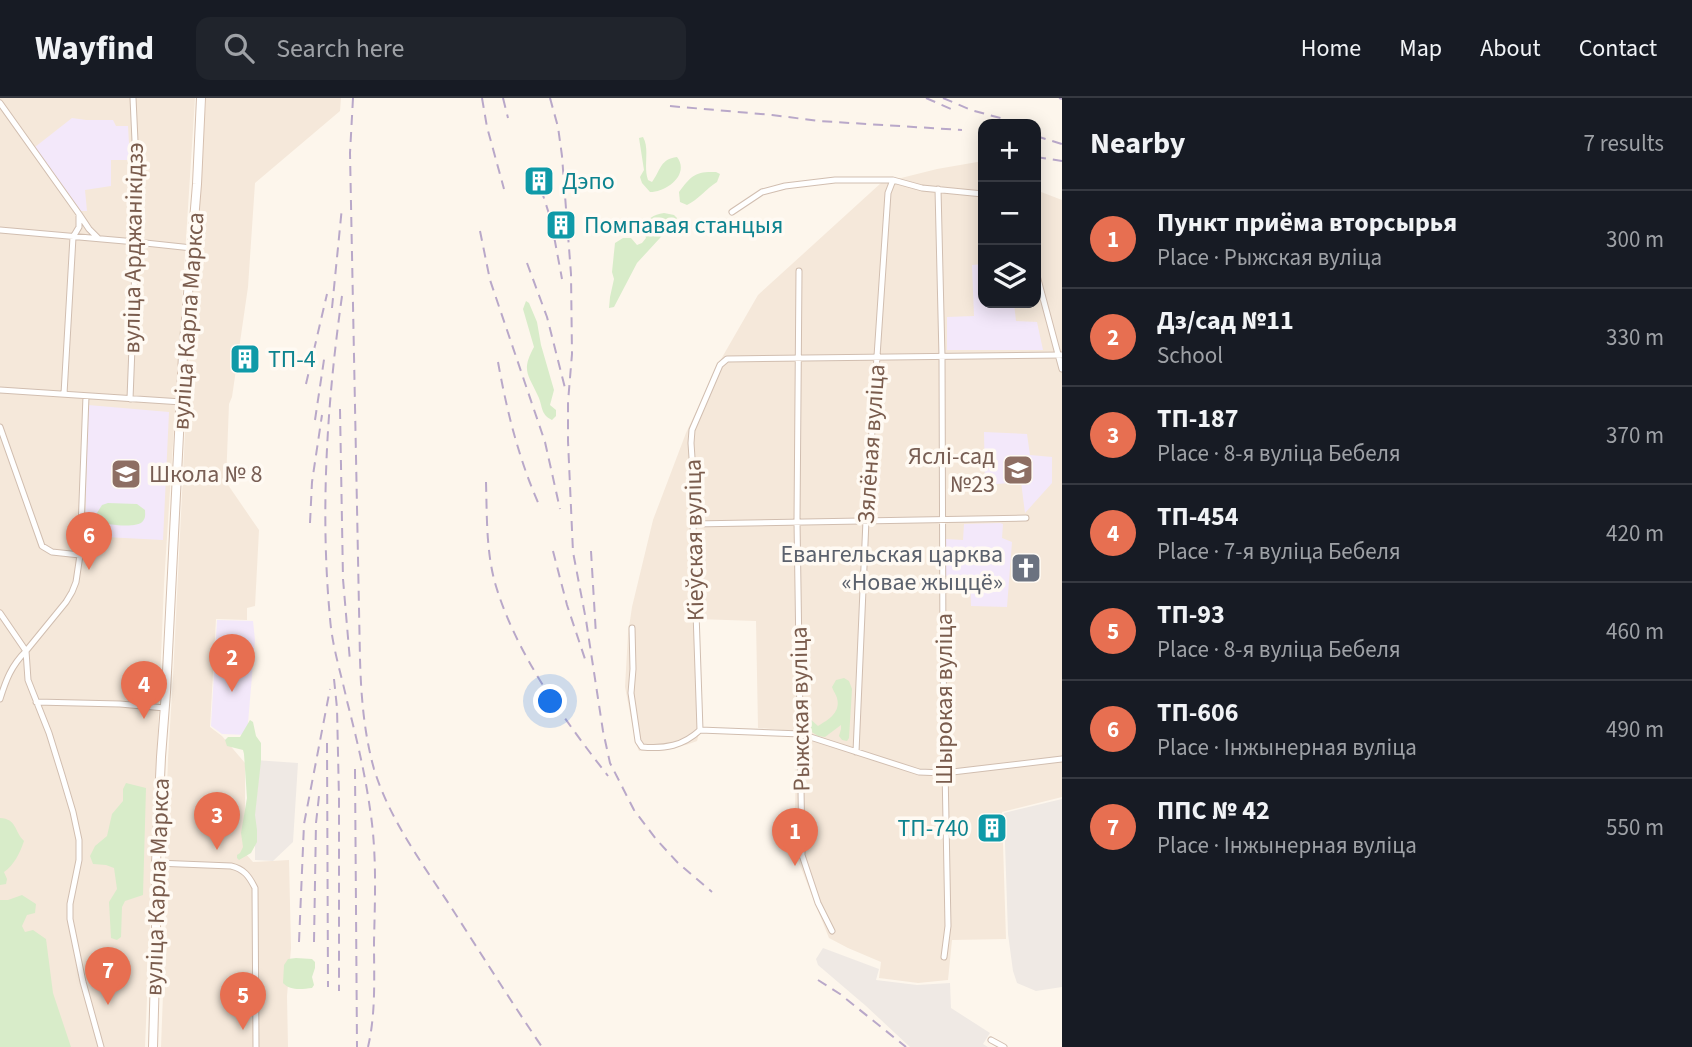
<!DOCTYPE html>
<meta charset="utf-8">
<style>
:root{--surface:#171b24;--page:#20242c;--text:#f1f3f6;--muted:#9ea1a6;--line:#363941;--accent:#e76f51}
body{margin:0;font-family:"Source Sans 3",sans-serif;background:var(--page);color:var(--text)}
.controls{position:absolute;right:21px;top:21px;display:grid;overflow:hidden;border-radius:14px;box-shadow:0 4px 18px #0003}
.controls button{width:63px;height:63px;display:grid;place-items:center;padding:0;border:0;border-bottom:2px solid var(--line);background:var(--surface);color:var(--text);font:35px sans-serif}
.you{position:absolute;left:551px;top:604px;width:24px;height:24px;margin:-18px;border:5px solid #fff;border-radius:50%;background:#1a73e8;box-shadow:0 0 0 10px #1a73e833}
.badge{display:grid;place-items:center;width:46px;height:46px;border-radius:50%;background:var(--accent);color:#fff;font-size:23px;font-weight:700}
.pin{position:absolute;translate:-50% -58px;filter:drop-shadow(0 2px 4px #0008)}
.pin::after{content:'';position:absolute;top:37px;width:24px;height:21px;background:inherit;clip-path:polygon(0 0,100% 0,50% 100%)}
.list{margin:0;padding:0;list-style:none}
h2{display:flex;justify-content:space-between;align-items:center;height:91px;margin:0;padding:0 28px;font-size:30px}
h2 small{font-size:23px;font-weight:400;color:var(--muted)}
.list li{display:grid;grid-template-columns:46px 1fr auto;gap:21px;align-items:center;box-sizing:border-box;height:98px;padding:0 28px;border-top:2px solid var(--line)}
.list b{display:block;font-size:26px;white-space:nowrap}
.list p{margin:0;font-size:23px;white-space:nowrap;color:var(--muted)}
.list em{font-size:23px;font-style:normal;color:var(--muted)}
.icon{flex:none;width:38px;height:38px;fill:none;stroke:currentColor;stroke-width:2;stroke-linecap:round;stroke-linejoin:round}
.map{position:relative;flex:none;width:1062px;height:949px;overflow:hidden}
header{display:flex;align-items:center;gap:42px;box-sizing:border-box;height:98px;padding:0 35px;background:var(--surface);border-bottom:2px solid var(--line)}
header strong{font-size:33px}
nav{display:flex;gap:38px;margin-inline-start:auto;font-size:24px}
.search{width:490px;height:63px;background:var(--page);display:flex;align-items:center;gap:18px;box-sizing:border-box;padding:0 24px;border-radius:14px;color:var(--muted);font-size:26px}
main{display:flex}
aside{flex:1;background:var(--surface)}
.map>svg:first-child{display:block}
</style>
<header>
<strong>Wayfind</strong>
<div class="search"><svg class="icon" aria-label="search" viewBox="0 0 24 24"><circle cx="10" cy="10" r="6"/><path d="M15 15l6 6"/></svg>Search here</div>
<nav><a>Home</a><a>Map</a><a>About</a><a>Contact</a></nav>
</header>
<main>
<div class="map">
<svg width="1062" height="949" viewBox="0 0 1062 949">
<rect width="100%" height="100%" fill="#fdf6ec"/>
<!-- residential -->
<path fill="#f5e8da" d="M0,0H195L164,486L145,949H0Z
M206,0H341L340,13L255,85L248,189L232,299L229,306L226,384L259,432L255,508L247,510V522L216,521L210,629L222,638L245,665V755L253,764L289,762L291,850L287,898L288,949H161L166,817L165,751L168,660L173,579L189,253Z
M983,63V205H1036V92L1062,102V699L1002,714L1006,841L952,842L948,882L918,885L879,880L881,864L848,850L829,840L797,760L795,726L796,633L758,630L756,523L697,521L701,629L697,643L686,647L639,653L636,646L625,589L628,536L632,509L653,422L686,335L720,263L758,197L881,85L937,71Z"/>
<!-- industrial -->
<path fill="#efe9e4" d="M255,662L298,665L293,744L273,763L255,762Z
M1062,701V889L1036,893L1017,885L1013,873L1008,836L1004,715Z
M823,850L879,871L876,882L917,887L950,885L951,910L990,935L983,946L988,949H910L866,908L818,867L816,861Z"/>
<!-- education -->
<path fill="#f3e8fa" d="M72,20L86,22H113L116,28H128L130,62H111V88L85,92L87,113H81L35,49Z
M983,166V205H1014L1016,223L1037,224L1043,252H947V219L974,218L972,167Z
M88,307L169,314L163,442L85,438Z
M984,334L1027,336L1030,357L1052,359V385L1025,415L1021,384L985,387Z
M1000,425L1003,426L1002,440L1012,444L1007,509L971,508L970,478H946V441L963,442L964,426Z
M217,522L253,523L255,542L247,637L222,636L211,628Z"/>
<!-- green -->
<path fill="#d8ecc9" d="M643,39C650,51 643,68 648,82L652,84C661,72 660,61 677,59C690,76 667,94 650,94L642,85L640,79L644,72L639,40Z
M716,74L720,76L717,84C706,91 698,102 687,107L680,104L679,94C691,78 695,73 716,74Z
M664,115L674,117L677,120L671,128L637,165L614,209L609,210L610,199L614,181L612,174L615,145L623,140H631L637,147L642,145L646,140L643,131C647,120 653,117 664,115Z
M526,203L529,205L537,224L541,247L554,292L550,307L556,312V318L552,322C540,316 543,308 538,298C528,276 521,273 534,249L523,211Z
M108,405L137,406L145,412C145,416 146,419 143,423C137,431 107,427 99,423L97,415L102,407Z
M844,580L849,583L852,591L849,640L847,643L842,642L839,638L841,631V627L825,639L818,638L807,631L806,624L809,620L818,628C828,622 841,615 837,600C836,596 833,593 832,589L836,582Z
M250,622L253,624L256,638L261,645V663L255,717L257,732V744L251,755L239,762L237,760V757L240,755L243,749L241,735L247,700L244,656L243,652L227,648L225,642L228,639H240Z
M126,685L146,690L143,797L125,803L122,809L121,839L117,842L111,840L109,804L117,791L114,770L106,767L93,766L90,758L95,748L107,738L112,716L123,703V691Z
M0,720C17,721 14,733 24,743C20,755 14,767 4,774L7,781L6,786L0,787Z
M22,797L36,806L35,815L27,817L22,828L25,834L33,832L46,841L53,895L71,949H0V802H8Z
M296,860L312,861L315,864V870L312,879L314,887L312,890C302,891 290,893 283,885L284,867L288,861Z"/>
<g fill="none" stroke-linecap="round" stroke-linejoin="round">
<!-- street casing -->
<g stroke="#d1beb0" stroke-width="7">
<path id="street" d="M0,5L79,116V129L73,139L64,296
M938,91L942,259L943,565L948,828L944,859
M732,114L762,94L785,88L835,82H893L922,90L983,96
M79,116L89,131L98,140
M0,132L136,144L192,150
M799,173L797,423L802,757L818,805L832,833
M1036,174L1062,271
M0,292L182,304
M86,298L80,457L76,484L72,494L66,504L26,553L28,582L49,635L62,677L73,714L79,742V762L70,806V821L83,884L101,949
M130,301L136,144L137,86L133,0
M0,329L42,448L52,454L80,457
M693,426L1026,420
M0,515L26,553C11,568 6,582 0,601
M632,530L633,571L631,595L638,643L642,649C665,651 683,648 700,632
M36,604L120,606L165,610
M700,632L693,426L694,390L691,345L692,332L720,267L727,261L1062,257
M700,632L801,636L919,674L944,675L1062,661
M856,654L866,422L888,95L893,82
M156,765L231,768C244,771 249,778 255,790L256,949
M991,942L1004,949"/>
</g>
<!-- secondary casing -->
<g stroke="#d6c0b0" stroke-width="10">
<path id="secondary" d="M153,949L156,839V765L161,659L166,594L183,257L197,86L201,0"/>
</g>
<!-- street -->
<use href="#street" stroke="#fff" stroke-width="5"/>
<!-- secondary -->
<use href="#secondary" stroke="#fff" stroke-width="8"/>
<!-- rail -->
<path stroke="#b9a8c9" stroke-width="2" stroke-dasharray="10 7" stroke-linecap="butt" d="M353,0L350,55L360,561C361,598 364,635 374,671C389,720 421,764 449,806C480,854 510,902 542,949
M482,0L487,29L504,91
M503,0L508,20
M550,0L558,29L562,58L571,176L572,256L568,304V343L573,454L586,522L603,633L610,665L634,712L656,741L678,765L712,794
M926,0L951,11
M943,0L971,12L1022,26
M1059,0L1062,1
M670,8L772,17L819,23L962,32
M1036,38L1062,46
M1036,59L1062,63
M541,91L551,122L562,181
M480,133L490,182L545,344L560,411
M527,165L547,219L565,290
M342,198C327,304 320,413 330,520C332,548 341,575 347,603C356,638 365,675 370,711C377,755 375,800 374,844C374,879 376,915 368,949
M332,210L342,109
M498,264C507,314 519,362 540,409
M306,286L327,196
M340,311L343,481L350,563
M315,322L325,255
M486,384C487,417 486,452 495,485C516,556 563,620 608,678
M310,425L312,384L322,317
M553,453L567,507L585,561
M591,453L596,537
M334,581L337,610L339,701V893
M327,645L328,889
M355,671L357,949
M299,844L304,726L330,591
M314,844L316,725L319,698
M818,882L840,896L906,949"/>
</g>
<!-- icons -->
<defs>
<g id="building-square" transform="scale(1.575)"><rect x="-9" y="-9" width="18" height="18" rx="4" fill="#0f9aa8" stroke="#fffaf3"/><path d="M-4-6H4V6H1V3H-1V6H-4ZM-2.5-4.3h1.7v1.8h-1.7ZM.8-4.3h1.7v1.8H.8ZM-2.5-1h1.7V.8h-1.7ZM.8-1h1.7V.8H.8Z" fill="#fff"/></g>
<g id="school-square" transform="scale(1.575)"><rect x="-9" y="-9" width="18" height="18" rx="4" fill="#8d6e63" stroke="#fffaf3"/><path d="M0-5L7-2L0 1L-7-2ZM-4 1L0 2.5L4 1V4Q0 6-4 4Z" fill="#fff"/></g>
<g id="church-square" transform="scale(1.575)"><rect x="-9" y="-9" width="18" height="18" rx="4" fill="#6b7280" stroke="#fffaf3"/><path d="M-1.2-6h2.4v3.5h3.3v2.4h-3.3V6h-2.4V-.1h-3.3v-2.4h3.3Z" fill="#fff"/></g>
</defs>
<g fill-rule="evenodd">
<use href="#building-square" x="539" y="83"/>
<use href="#building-square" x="561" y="127"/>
<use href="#building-square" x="245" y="261"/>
<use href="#school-square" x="1018" y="372"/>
<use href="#school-square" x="126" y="376"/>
<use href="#church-square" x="1026" y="470"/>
<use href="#building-square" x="992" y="730"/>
</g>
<g text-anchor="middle" stroke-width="7" stroke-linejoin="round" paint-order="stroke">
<!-- culture labels -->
<g font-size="24" fill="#0d838f" stroke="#fffaf3" text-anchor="start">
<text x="562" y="91">Дэпо</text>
<text x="584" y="135">Помпавая станцыя</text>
<text x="268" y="269">ТП-4</text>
<text x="969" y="738" text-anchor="end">ТП-740</text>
</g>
<!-- street labels -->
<g font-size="24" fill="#7a5c4d" stroke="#fffaf3">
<text transform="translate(133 150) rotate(-89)" y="8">вуліца Арджанікідзэ</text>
<text transform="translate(188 223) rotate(-86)" y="8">вуліца Карла Маркса</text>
<text transform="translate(871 346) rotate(-86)" y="8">Зялёная вуліца</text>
<text transform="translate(694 442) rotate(-91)" y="8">Кіеўская вуліца</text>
<text transform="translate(944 601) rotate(-90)" y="8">Шырокая вуліца</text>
<text transform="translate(800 611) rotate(-91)" y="8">Рыжская вуліца</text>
<text transform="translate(157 789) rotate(-88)" y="8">вуліца Карла Маркса</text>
</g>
<!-- education labels -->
<g font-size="24" fill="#785e54" stroke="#fffaf3" text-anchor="end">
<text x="995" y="366">Яслі-сад<tspan x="995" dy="28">№23</tspan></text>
<text x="149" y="384" text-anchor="start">Школа № 8</text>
</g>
<!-- worship labels -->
<g font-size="24" fill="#5b616d" stroke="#fffaf3" text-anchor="end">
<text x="1003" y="464">Евангельская царква<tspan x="1003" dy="28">«Новае жыццё»</tspan></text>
</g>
</g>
</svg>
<div class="controls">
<button>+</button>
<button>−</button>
<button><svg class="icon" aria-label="layers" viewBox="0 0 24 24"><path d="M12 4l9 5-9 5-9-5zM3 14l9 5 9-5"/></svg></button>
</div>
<div class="you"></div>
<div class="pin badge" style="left:795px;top:768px">1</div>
<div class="pin badge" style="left:232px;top:594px">2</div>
<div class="pin badge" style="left:217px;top:752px">3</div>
<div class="pin badge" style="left:144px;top:621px">4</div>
<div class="pin badge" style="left:243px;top:932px">5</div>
<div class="pin badge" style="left:89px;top:472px">6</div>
<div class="pin badge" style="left:108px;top:907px">7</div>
</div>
<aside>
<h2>Nearby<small>7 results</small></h2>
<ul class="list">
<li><span class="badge">1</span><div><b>Пункт приёма вторсырья</b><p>Place · Рыжская вуліца</p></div><em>300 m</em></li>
<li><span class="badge">2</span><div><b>Дз/сад №11</b><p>School</p></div><em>330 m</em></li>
<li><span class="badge">3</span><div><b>ТП-187</b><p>Place · 8-я вуліца Бебеля</p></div><em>370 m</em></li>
<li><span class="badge">4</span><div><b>ТП-454</b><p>Place · 7-я вуліца Бебеля</p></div><em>420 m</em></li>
<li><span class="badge">5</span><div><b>ТП-93</b><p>Place · 8-я вуліца Бебеля</p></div><em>460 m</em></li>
<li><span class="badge">6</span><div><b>ТП-606</b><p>Place · Інжынерная вуліца</p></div><em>490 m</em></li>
<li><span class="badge">7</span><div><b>ППС № 42</b><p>Place · Інжынерная вуліца</p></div><em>550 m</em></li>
</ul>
</aside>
</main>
